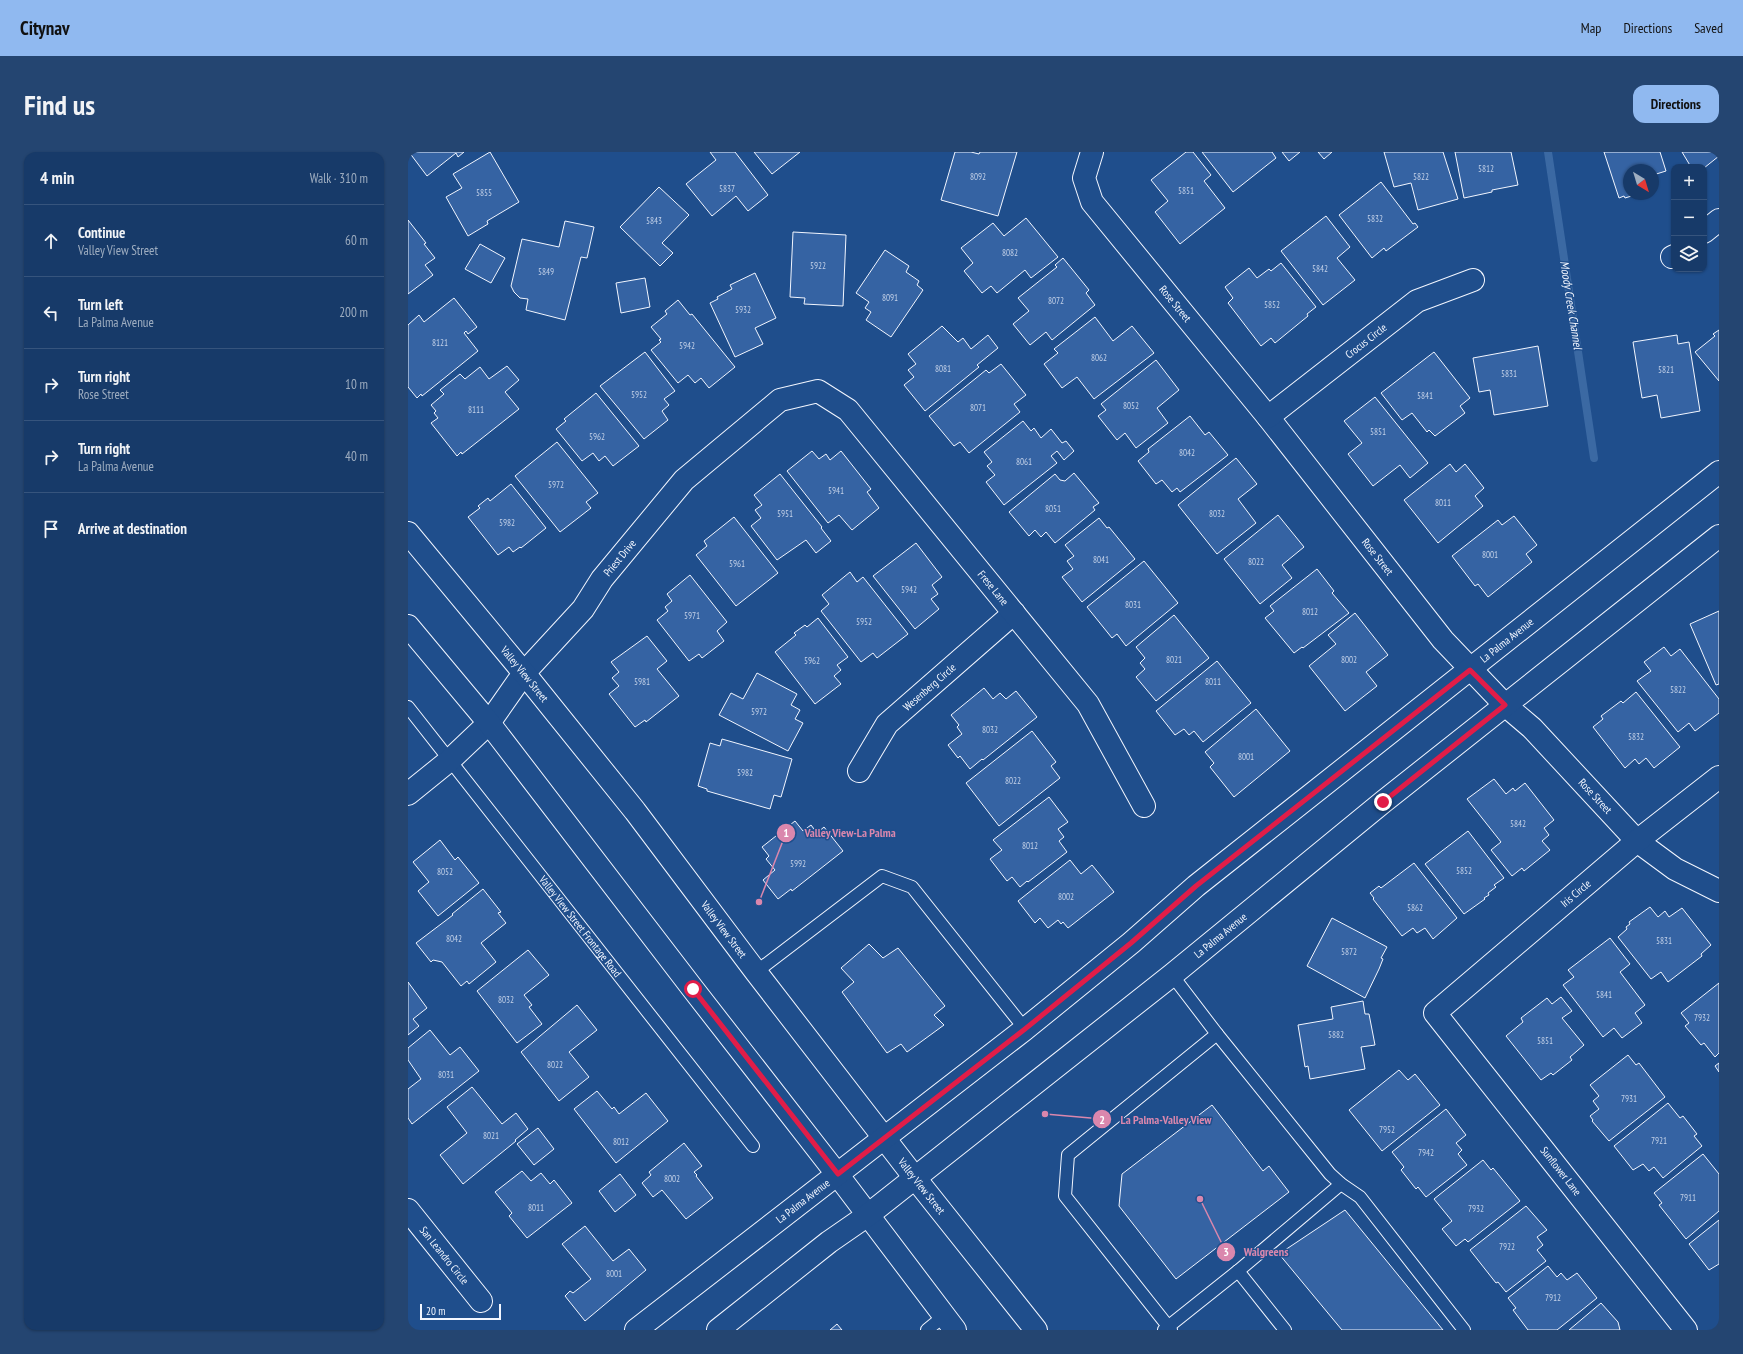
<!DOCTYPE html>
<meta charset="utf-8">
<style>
:root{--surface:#173a69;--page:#244571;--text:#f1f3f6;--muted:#9eadc0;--line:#36547d;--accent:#90b9f0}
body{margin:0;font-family:"PT Sans Narrow",sans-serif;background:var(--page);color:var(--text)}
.controls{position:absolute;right:12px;top:12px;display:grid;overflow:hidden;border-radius:8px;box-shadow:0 1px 3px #0004}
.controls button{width:36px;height:36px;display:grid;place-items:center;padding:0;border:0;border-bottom:1px solid var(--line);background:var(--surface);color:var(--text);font:20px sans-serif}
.compass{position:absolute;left:1215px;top:12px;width:36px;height:36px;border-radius:50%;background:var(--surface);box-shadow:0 1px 3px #0004;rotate:142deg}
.scale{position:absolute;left:12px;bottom:10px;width:81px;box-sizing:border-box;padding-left:4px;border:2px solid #f2f6ff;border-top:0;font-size:11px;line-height:14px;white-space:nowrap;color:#f2f6ff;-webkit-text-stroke:3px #1f4e8c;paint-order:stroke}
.stop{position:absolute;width:12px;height:12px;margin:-9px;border:3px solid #e11d48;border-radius:50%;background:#fff}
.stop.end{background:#e11d48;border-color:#fff;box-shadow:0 1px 4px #0008}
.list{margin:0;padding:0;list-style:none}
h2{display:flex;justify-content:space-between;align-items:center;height:52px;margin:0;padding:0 16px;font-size:17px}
h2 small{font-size:13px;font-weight:400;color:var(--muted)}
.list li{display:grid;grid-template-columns:26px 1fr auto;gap:12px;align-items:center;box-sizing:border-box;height:72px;padding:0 16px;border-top:1px solid var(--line)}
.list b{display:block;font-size:15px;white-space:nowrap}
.list p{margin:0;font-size:13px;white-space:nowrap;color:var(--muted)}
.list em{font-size:13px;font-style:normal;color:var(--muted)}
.icon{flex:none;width:22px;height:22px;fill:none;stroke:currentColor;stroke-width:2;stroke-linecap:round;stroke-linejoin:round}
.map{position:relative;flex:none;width:1311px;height:1178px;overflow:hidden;border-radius:12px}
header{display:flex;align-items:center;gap:24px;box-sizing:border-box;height:56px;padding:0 20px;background:var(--accent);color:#111}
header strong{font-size:19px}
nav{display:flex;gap:22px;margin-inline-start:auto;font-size:14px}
.intro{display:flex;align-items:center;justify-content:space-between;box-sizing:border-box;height:96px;padding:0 24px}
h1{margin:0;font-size:28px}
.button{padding:10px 18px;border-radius:12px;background:var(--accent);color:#111;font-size:14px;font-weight:700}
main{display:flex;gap:24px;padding:0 24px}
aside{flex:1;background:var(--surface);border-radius:12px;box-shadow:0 1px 3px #0004}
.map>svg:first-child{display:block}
</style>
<header>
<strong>Citynav</strong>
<nav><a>Map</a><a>Directions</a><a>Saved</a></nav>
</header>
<div class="intro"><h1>Find us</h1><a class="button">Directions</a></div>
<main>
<aside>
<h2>4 min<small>Walk · 310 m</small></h2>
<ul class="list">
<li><svg class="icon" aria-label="ahead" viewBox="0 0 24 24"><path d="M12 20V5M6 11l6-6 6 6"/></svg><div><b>Continue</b><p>Valley View Street</p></div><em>60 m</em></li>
<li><svg class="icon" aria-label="left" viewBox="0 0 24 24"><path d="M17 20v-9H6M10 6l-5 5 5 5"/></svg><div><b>Turn left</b><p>La Palma Avenue</p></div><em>200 m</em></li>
<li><svg class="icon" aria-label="right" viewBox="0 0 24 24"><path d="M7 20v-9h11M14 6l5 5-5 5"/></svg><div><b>Turn right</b><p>Rose Street</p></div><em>10 m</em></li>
<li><svg class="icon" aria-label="right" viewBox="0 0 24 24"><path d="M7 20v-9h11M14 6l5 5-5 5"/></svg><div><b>Turn right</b><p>La Palma Avenue</p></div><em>40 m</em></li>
<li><svg class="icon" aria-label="arrive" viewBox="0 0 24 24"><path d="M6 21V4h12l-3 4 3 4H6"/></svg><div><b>Arrive at destination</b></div></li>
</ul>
</aside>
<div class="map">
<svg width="1311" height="1178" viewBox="0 0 1311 1178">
<rect width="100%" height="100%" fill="#1f4e8c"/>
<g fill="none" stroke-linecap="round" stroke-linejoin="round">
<!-- stream -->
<path stroke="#3b69a3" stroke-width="8" d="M1140,0L1186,306"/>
</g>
<!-- building -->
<path fill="#3563a3" stroke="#f2f6ff" d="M1,0H56L50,5L48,1L19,24Z
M82,0L111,50L79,69L80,72L60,84L38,45L54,36L45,22Z
M302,0H327L360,43L340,59L328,44L304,64L278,32L308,8Z
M346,0H392L364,22Z
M547,0H563L571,2L572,0H609L590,64L533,48Z
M778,0H785L803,23L796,29L817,56L772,92L747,60L760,49L743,28Z
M794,0H864L868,6L825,40Z
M874,0H892L881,9Z
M910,0H924L916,7Z
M976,0H1035L1050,47L1010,58L1003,31L986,35Z
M1047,0H1103L1110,33L1084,38V40L1056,46Z
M1196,0H1252L1258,19L1245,23V18H1221V42H1230L1217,46L1216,44L1211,46Z
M1274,0H1311V4L1296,16L1283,15Z
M973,30L1005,72L1007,71L1010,75L978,99L976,96L964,106L931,63Z
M251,35L281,63L254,91L265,101L252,114L212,75Z
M918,64L942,95L929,106L947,128L915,153L873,99Z
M618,66L650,105L623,126L617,118L589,141L583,134L574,141L556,119L565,111L553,96L585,71L596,84Z
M0,68L18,91L16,92L27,106L17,113L25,123L0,142Z
M157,69L186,75L179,106L173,105L157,168L118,158L120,147L112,146L106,140L103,134L114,87L151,95Z
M385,80L438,83L435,154L396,152L397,146L382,145Z
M72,92L97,106L83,131L57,117Z
M477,98L501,114L498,120L511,129L509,133L515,138L483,185L458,168L463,160L457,156L461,150L448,141Z
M655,106L681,138L678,141L687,153L644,188L638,180L622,193L605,172L621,159L610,146L649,115L647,113Z
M873,111L908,155L899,162L900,164L867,191L863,186L853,194L820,151L825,146L817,135L841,116L849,126L861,117L863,119Z
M347,121L368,166L347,176L355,192L327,205L302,151L310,147L309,145L324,137L322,133Z
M237,126L242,155L213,161L208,131Z
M46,146L69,175L60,182L58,179L56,181L70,199L14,244L13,242L9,246L0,235V173L11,163L16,170Z
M270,148L282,163L284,162L327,215L301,236L293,226L287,231L280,223L270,231L243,198L253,190L251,188L253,187L243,175L259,162L257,159Z
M687,165L705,189L724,174L746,201L686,247L669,225L654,236L636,212L650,201L646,197Z
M534,174L550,190L555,186L563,197L580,183L590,196L569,213L571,215L517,259L496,233L506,225L500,218L508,212L500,202Z
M1311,178V229L1287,200L1307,184L1305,182Z
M1269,183L1270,192L1281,190L1292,259L1253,266L1249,243L1234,246L1225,190Z
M1130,194L1140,254L1086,263L1082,238L1071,240L1065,206Z
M237,200L267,239L256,247L261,253L254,259L260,268L236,287L192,234Z
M1026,200L1062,246L1052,254L1057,261L1027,284L1021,278L1019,280L1004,261L994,268L973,241Z
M748,208L771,238L749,256L760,271L728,296L717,281L709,288L690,264L698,258L693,252Z
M593,212L618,243L606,252L612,260L561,301L552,290L546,294L521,264L578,218L581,221Z
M99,214L111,228L97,240L111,257L54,302L53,300L49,304L23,271L30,266L26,261L28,259L23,253L36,242L32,238L52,222L57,227L72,215L81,227Z
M188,241L231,294L205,314L197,304L191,309L185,301L174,309L148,277L158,269L156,267Z
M967,245L1020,311L1002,326L992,313L965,334L940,302L954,291L936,269Z
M782,264L797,283L801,280L820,303L772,340L769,336L764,340L754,328L748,332L730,309L741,300L740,297Z
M615,269L623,279L626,276L633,286L643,277L654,291L658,289L666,299L656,308L649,299L643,304L649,311L596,353L578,330L587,323L579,314L584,310L576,300Z
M149,290L190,341L178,350L183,356L152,380L107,324Z
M404,299L411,307L418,302L422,308L433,299L463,337L459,340L471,356L444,378L431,363L420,371L379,319Z
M828,306L849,332L830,347L848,371L809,402L770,353Z
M1042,312L1048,320L1057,312L1076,336L1067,344L1075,354L1030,391L996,348Z
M666,321L691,351L685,355L687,358L647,391L638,380L633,385L627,378L621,384L601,360L647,322L652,328L657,329Z
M372,322L414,375L413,376L423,389L408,401L398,388L369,408L343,374L353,366L347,358L354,353L346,343Z
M103,332L138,376L113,396L112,395L105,400L101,395L90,403L60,365L72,356L70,354L80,346L82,349Z
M870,363L896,395L874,413L884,426L852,452L816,407Z
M1106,364L1129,393L1118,402L1124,410L1080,445L1070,432L1067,434L1044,404L1090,368L1094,373Z
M326,365L370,421L328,454L288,403L299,394L296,389Z
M691,366L699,376L701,375L727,407L674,450L654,425L665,417L659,409L666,404L657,393Z
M508,391L534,425L524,433L530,442L523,447L531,457L507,477L465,424Z
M736,409L770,451L718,494L709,482L704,486L679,455Z
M909,417L926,439L924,441L941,461L895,496L894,495L886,501L857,466L866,459L862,454Z
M442,420L449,430L455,425L500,482L469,506L465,501L453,510L413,459L421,452L414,443Z
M282,423L319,470L309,479L316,489L294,506L291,502L281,509L249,468L260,459L257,455L264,449L259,442Z
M1311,459V532L1308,533L1282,472Z
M947,461L980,503L958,520L969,534L937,559L901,514L928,492L920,483Z
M766,463L801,506L748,549L728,525L737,517L732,511L737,506L728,495Z
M410,466L440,505L429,513L433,518L426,524L433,532L407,552L367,500L388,483L386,481L397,473L399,475Z
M239,484L259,509L249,517L271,544L238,570L237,568L227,575L201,542L211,534L204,526L211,520L203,510Z
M1256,495L1263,504L1272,497L1311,547V561L1287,579L1281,571L1270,580L1229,529L1243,519L1236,510Z
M809,509L843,551L795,590L786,579L781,583L776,577L767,583L748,559Z
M349,521L389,542L383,553L392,558L387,567L395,571L380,599L311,563L323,541L335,547Z
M576,536L585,547L592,541L598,547L608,539L629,565L575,608L574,607L562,617L552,604L550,606L540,593L554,582L549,575L551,573L543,563Z
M1228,540L1272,595L1246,616L1238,606L1231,612L1227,607L1217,616L1185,575L1195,567L1193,564L1213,549L1215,551Z
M848,557L882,599L826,645L802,615L806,611L797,600Z
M624,579L648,610L643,614L652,626L591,674L558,631Z
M314,587L384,607L373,645L366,643L362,657L299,639V637L290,634L302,591L312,594Z
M1086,627L1098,642L1105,636L1107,639L1117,631L1146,668L1136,676L1141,683L1134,689L1142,698L1116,719L1114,716L1104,724L1083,698L1093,690L1059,647Z
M641,645L660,670L650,677L656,685L651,689L659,700L620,730L619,729L612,735L604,725L599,729L582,707L594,698L585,688Z
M387,669L395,679L403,673L409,681L416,675L435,699L384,739L383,737L370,747L355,728L367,718L358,707L361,704L354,695Z
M1060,679L1096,726L1086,733L1088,735L1080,741L1081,743L1076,746L1077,747L1056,762L1017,712Z
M32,688L47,708L50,705L71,731L30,764L10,739L21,730L5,710Z
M662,708L673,722L684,713L706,740L660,776L655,770L653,772L650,768L640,776L632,766L627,771L610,749Z
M1006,711L1049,766L1025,787L1017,776L1009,781L1005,776L994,784L965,747L966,746L962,741L971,734L973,736Z
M75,737L93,760L90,761L98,771L73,791L88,810L61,832L59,829L53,834L34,810L25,808L23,810L8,791L45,763L44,762Z
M1242,755L1250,765L1257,759L1261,765L1274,756L1303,793L1293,802L1294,804L1260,830L1253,820L1243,827L1210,785L1219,777L1218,775L1222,772L1221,770Z
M924,766L979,795L973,806L975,807L971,817L957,846L899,814Z
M1202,786L1222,812L1212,820L1237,853L1227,861L1234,871L1214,886L1206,876L1195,885L1155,833L1166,825L1160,818Z
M461,792L475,806L490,796L537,854L526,863L536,873L499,900L493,892L479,901L434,840L446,830L433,816Z
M120,798L141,823L116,843L124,853L121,855L134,872L109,891L69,839Z
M0,830L19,856L5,867L11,874L0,883Z
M1311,831V901L1307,905L1296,891L1293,893L1277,874L1281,871L1273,861Z
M1153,845L1164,859L1154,866L1176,893L1162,905L1164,908L1145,923L1143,921L1133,928L1098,884L1115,870L1113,866L1139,846L1144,852Z
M955,849L957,862H961L967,893L953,895L957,917L902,927L900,914L897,915L890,873L925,867L923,855Z
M169,853L189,878L161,900L181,925L151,949L113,900Z
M22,878L42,903L52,895L71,919L4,972L0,966V937L13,927L0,908V896Z
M1220,903L1228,913L1231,911L1257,945L1201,989L1184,969L1185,968L1182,964L1191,957L1185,949L1191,944L1182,933Z
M1311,911V920L1307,914Z
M991,918L1000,928L1007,922L1032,953L974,999L941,958Z
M64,935L94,972L108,961L120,977L107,988L108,989L55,1032L32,1003L59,981L39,955Z
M189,939L204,957L206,955L211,962L238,941L260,969L208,1011L166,957Z
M1260,951L1272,966L1275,964L1289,982L1286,984L1294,994L1255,1026L1246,1015L1241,1019L1235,1012L1225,1018L1206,994Z
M804,953L855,1019L861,1014L881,1040L768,1127L711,1054L714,1022Z
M1038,957L1058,983L1048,991L1054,998L1050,1002L1059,1013L1018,1045L1010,1035L1008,1037L993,1018L996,1015L984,1000Z
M130,976L146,997L126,1013L109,992Z
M276,991L294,1014L286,1020L289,1023L288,1024L305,1046L278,1067L254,1038L245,1045L234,1031L243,1023L241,1020Z
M1295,1002L1311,1022V1059L1278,1087L1251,1053L1254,1051L1246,1041Z
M1075,1008L1083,1018L1085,1016L1112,1049L1060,1090L1057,1087L1048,1094L1034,1077L1044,1069L1026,1047Z
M114,1019L123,1029L133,1021L142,1032L146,1028L164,1051L119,1086L101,1064L104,1061L87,1040Z
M212,1022L228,1043L207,1060L191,1039Z
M1118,1054L1139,1078L1129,1085L1135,1093L1129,1098L1138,1109L1098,1140L1090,1130L1088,1131L1062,1098Z
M937,1058L1035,1178H934L871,1102Z
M1311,1068V1112L1301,1118L1281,1092Z
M177,1074L205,1109L221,1097L238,1118L177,1169L157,1144L162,1139L165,1141L183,1127L154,1092Z
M1140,1114L1149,1125L1153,1121L1159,1128L1169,1121L1189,1146L1149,1178H1120L1105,1158L1108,1156L1100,1146Z
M1193,1151L1210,1170L1212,1178H1161Z
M429,1172L434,1178H422Z"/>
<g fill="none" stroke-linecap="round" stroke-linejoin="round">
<!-- service casing -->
<g stroke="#f2f6ff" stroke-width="14">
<g id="service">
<path id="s1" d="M0,555L345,994"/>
<path d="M348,820L474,724L504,735L617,877"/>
<path d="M809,882L922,1022L933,1032L952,1045L1056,1178"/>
<path d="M830,1119L877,1178"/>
<path d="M519,1178L536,1164"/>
<path d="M756,1178L830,1119L933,1032"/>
<path d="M763,1178L657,1044L660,1003L809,882L764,823"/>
</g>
</g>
<!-- minor casing -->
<g stroke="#f2f6ff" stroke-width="24">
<g id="minor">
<path id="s2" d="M684,0L676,26L684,50L860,265L1035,488L1097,553L1124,576L1229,689L1267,717L1311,739"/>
<path d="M1296,80L1311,68"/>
<path d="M1264,105L1266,104"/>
<path id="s3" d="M860,265L1009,149L1065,128"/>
<path id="s4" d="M451,619L479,572L606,461"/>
<path id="s5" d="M0,642L42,608L81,571L116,521L175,457L194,427L276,328L372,248L410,239L440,258L680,552L736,654"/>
<path id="s6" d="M0,1058L73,1149"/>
<path id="s7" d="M1278,1178L1027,861L1229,689L1311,625"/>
</g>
</g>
<!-- primary casing -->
<g stroke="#f2f6ff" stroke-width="24">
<g id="primary">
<path id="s8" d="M0,381L116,521L227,659L348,820L507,1026L628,1178"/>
<path d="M0,474L81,571L285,837L429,1022L547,1178"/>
<path id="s9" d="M228,1178L617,877L723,791L788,734L1311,320"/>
<path id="s10" d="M310,1178L421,1090L460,1063L764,823L975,650L1311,384"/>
</g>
</g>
<!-- service -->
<use href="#service" stroke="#1f4e8c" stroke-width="12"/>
<!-- minor -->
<use href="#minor" stroke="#1f4e8c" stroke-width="22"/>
<!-- primary -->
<use href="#primary" stroke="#1f4e8c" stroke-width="22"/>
</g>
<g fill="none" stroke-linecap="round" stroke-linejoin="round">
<!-- route -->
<path stroke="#e11d48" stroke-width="5" d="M285,837L430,1022L617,877L723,791L788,734L1062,518L1097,553L975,650"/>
</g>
<g text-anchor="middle" stroke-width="3" stroke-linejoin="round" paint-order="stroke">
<!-- number labels -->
<g font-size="9" fill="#c3d1e8">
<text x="1078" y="20">5812</text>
<text x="570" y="28">8092</text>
<text x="1013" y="28">5822</text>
<text x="319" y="40">5837</text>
<text x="778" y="42">5851</text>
<text x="76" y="44">5855</text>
<text x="967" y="70">5832</text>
<text x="246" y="72">5843</text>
<text x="602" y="104">8082</text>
<text x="410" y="117">5922</text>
<text x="912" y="120">5842</text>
<text x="138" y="123">5849</text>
<text x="482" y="149">8091</text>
<text x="648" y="152">8072</text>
<text x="864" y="156">5852</text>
<text x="335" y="161">5932</text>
<text x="32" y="194">8121</text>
<text x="279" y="197">5942</text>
<text x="691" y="209">8062</text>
<text x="535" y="220">8081</text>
<text x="1258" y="221">5821</text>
<text x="1101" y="225">5831</text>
<text x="231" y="246">5952</text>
<text x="1017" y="247">5841</text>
<text x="723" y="257">8052</text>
<text x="570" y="259">8071</text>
<text x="68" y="261">8111</text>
<text x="970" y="283">5851</text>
<text x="189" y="288">5962</text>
<text x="779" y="304">8042</text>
<text x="616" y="313">8061</text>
<text x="148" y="336">5972</text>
<text x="428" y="342">5941</text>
<text x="1035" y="354">8011</text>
<text x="645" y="360">8051</text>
<text x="377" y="365">5951</text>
<text x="809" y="365">8032</text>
<text x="99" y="374">5982</text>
<text x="1082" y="406">8001</text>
<text x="693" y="411">8041</text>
<text x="848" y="413">8022</text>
<text x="329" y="415">5961</text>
<text x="501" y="441">5942</text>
<text x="725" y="456">8031</text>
<text x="902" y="463">8012</text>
<text x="284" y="467">5971</text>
<text x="456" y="473">5952</text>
<text x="766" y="511">8021</text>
<text x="941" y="511">8002</text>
<text x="404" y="512">5962</text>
<text x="234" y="533">5981</text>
<text x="805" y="533">8011</text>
<text x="1270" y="541">5822</text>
<text x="351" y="563">5972</text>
<text x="582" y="581">8032</text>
<text x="1228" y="588">5832</text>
<text x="838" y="608">8001</text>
<text x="337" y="624">5982</text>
<text x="605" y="632">8022</text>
<text x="1110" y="675">5842</text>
<text x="622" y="697">8012</text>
<text x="390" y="715">5992</text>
<text x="1056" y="722">5852</text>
<text x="37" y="723">8052</text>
<text x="658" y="748">8002</text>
<text x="1007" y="759">5862</text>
<text x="46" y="790">8042</text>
<text x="1256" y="792">5831</text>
<text x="941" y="803">5872</text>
<text x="1196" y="846">5841</text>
<text x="98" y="851">8032</text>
<text x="1294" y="869">7932</text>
<text x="928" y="886">5882</text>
<text x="1137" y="892">5851</text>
<text x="147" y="916">8022</text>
<text x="38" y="926">8031</text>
<text x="1221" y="950">7931</text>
<text x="979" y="981">7952</text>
<text x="83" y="987">8021</text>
<text x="1251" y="992">7921</text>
<text x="213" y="993">8012</text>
<text x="1018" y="1004">7942</text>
<text x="264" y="1030">8002</text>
<text x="1280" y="1049">7911</text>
<text x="128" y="1059">8011</text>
<text x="1068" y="1060">7932</text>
<text x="1099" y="1098">7922</text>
<text x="206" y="1125">8001</text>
<text x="1145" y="1149">7912</text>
</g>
<!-- street labels -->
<g font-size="11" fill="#f2f6ff" stroke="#1f4e8c">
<text dy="4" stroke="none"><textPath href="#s2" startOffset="184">Rose Street</textPath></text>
<text dy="4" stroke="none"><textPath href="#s3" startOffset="124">Crocus Circle</textPath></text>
<text dy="4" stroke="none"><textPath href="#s2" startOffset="508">Rose Street</textPath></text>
<text dy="4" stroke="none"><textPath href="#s5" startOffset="319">Priest Drive</textPath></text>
<text dy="4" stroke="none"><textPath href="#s5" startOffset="849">Frese Lane</textPath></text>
<text dy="4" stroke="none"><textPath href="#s9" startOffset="1111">La Palma Avenue</textPath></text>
<text dy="4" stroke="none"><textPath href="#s8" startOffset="183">Valley View Street</textPath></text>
<text dy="4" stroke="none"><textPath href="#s4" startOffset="111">Wesenberg Circle</textPath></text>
<text dy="4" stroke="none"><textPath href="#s2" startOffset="832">Rose Street</textPath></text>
<text dy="4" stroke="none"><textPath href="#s7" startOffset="589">Iris Circle</textPath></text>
<text dy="4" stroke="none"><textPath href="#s1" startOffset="279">Valley View Street Frontage Road</textPath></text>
<text dy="4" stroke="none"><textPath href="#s8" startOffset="507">Valley View Street</textPath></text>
<text dy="4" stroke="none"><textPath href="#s10" startOffset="639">La Palma Avenue</textPath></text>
<text transform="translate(1153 1019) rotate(52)" y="4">Sunflower Lane</text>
<text dy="4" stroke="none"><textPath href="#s8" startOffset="831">Valley View Street</textPath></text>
<text dy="4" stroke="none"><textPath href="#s9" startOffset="211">La Palma Avenue</textPath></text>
<text dy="4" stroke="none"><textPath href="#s6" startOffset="58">San Leandro Circle</textPath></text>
</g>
<!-- water labels -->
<g font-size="12" font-style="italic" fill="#f2f6ff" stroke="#1f4e8c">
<text transform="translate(1163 153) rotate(81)" y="4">Moody Creek Channel</text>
</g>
</g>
<!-- callouts -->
<path fill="none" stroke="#da87ad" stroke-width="1.5" d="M351 750L378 681M637 962L694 967M792 1047L818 1100"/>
<g fill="#da87ad" stroke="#1f4e8c" stroke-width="1.5">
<circle cx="351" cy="750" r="4"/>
<circle cx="637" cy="962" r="4"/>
<circle cx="792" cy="1047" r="4"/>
<circle cx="378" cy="681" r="10"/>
<circle cx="694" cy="967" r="10"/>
<circle cx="818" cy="1100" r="10"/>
</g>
<g font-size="12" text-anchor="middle" font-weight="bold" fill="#fff">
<text x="378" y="685">1</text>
<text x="694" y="972">2</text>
<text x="818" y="1104">3</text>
</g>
<g font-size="12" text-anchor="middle" font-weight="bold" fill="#da87ad" stroke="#1f4e8c" stroke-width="3" stroke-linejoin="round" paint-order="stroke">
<text x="442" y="685">Valley View-La Palma</text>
<text x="758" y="972">La Palma-Valley View</text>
<text x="858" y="1104">Walgreens</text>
</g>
</svg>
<div class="controls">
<button>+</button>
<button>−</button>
<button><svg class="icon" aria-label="layers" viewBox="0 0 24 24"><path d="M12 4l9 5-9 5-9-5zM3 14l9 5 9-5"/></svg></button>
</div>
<svg class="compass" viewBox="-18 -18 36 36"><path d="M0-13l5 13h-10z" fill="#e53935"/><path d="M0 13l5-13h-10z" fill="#9eadc0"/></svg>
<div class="scale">20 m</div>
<div class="stop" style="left:285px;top:837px"></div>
<div class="stop end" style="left:975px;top:650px"></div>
</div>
</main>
